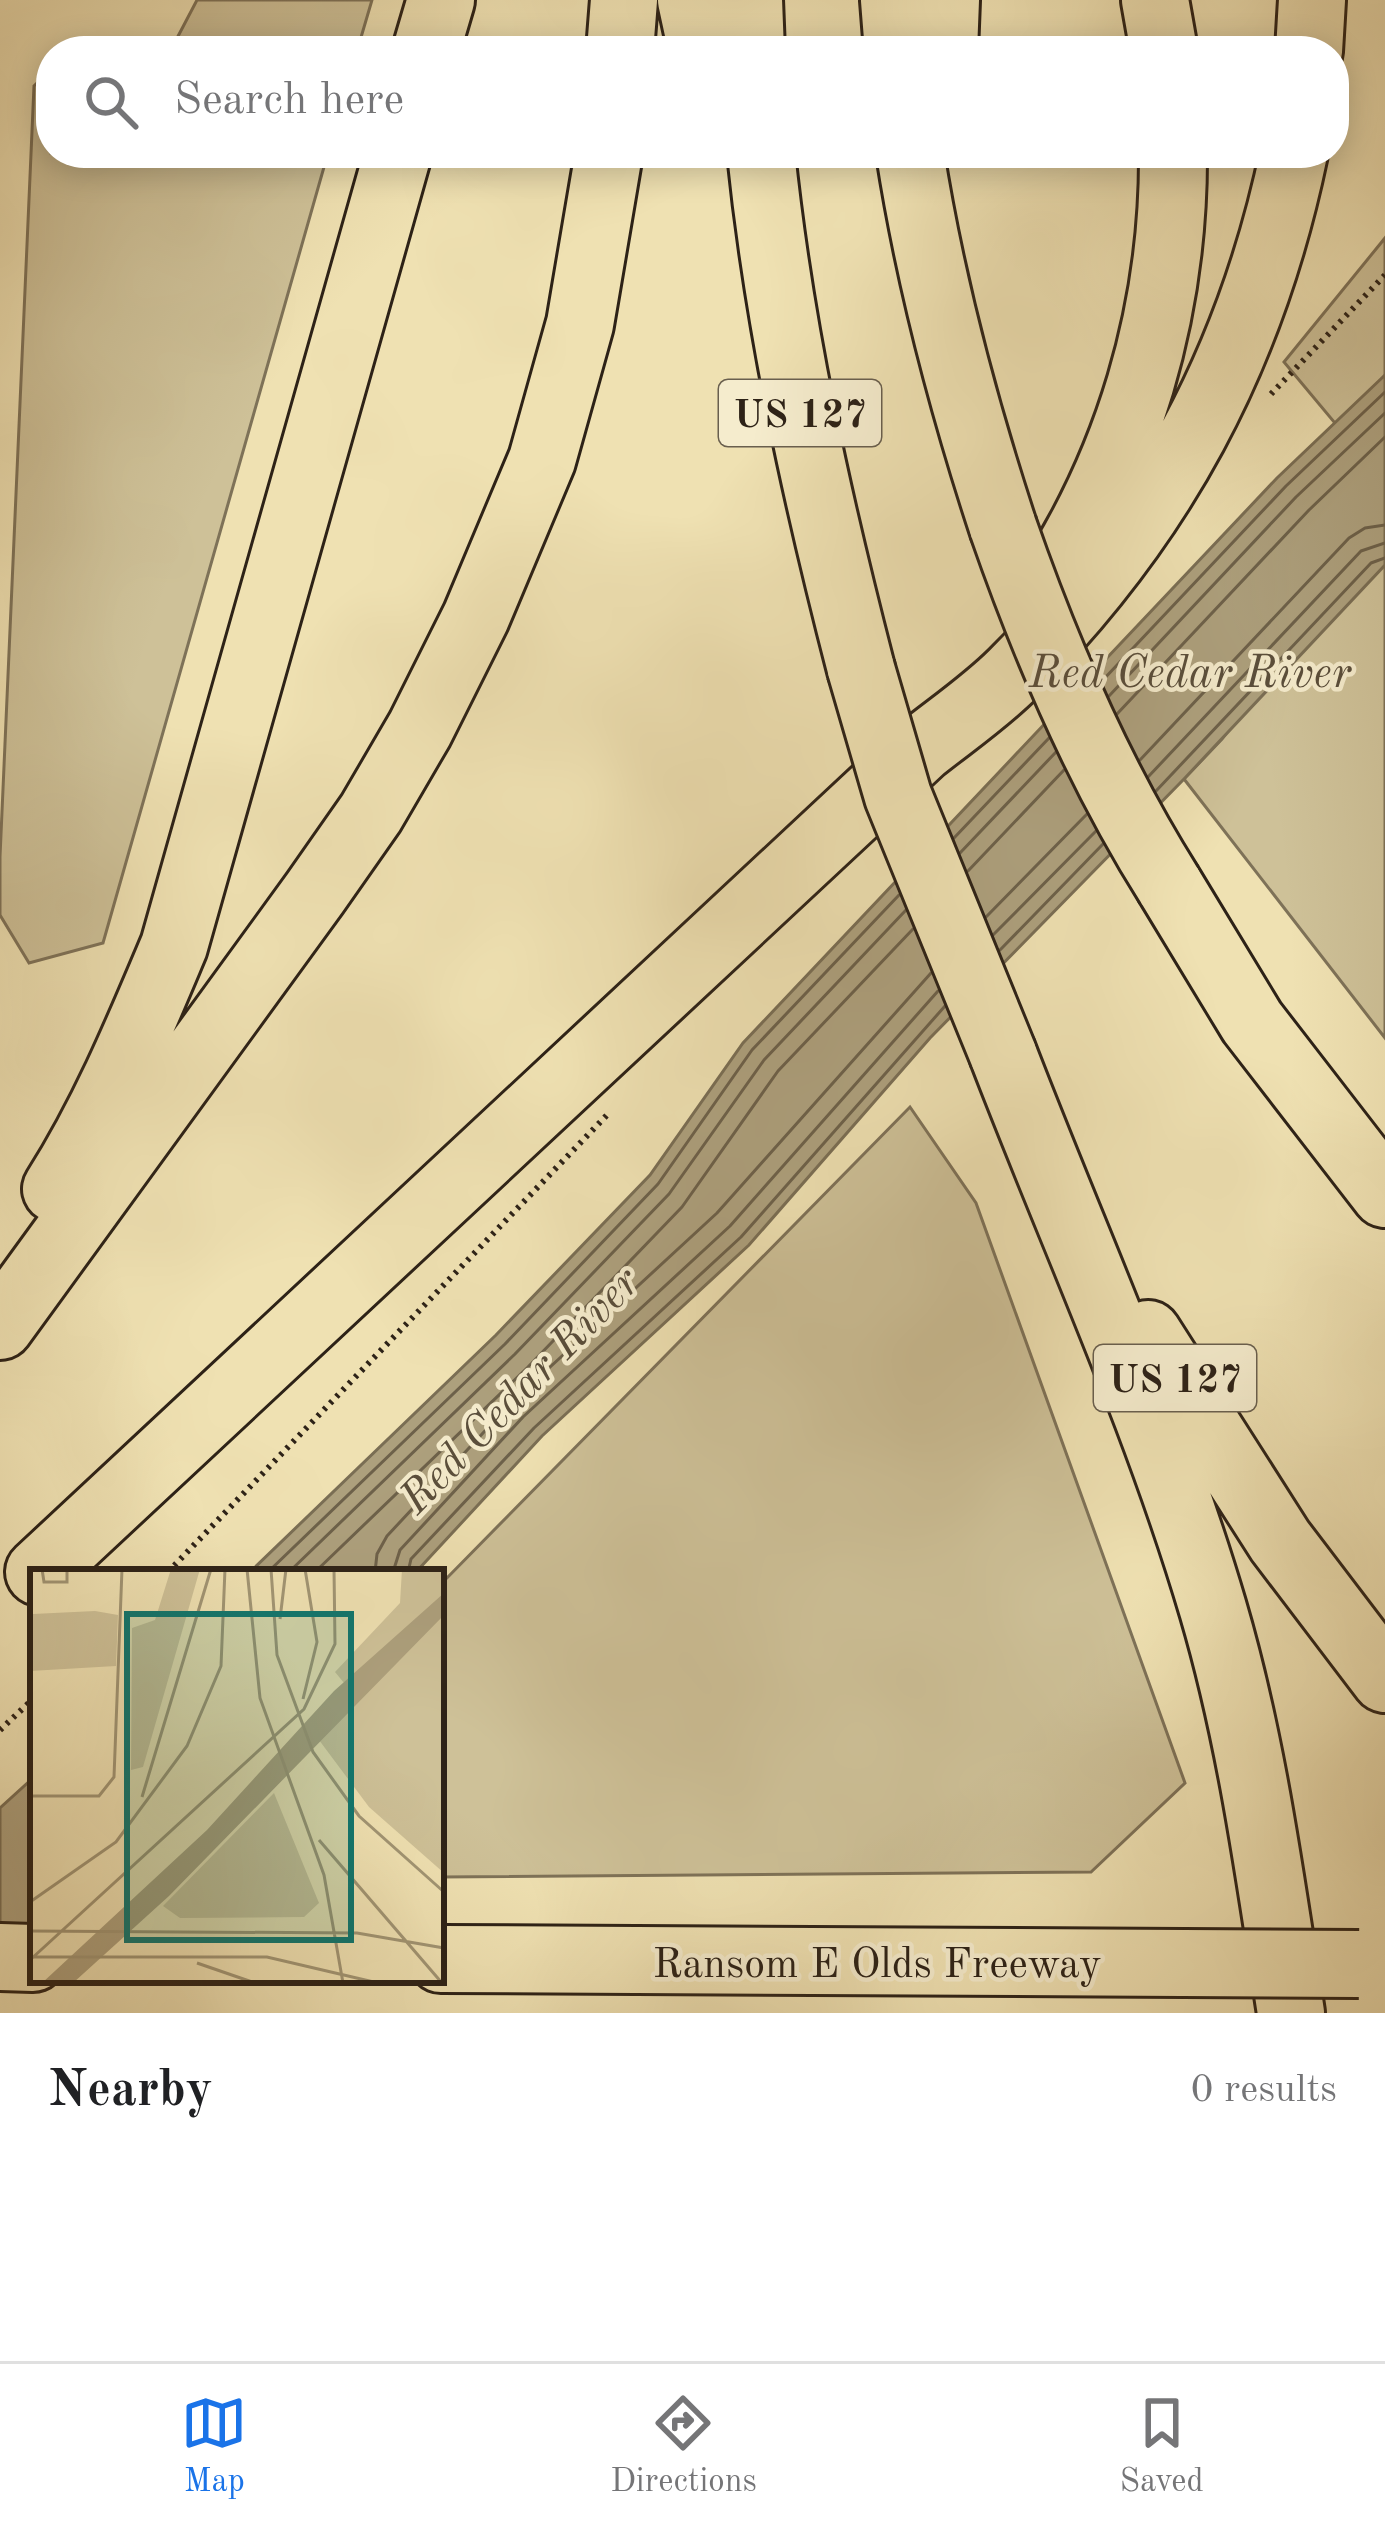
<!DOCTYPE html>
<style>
:root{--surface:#fff;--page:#f2f2f2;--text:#202124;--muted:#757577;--line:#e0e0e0;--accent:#1a73e8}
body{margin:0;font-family:"Old Standard TT",serif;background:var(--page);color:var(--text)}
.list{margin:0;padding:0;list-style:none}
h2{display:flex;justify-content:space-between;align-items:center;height:156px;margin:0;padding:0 48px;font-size:51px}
h2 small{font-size:39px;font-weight:400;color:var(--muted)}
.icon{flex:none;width:66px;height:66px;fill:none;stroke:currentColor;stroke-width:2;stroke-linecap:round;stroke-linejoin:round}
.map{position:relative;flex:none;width:1385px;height:2013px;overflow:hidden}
.search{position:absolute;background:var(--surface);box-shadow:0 6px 30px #0003;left:36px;right:36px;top:36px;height:132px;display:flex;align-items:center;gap:30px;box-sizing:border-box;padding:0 42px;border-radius:48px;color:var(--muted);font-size:45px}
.sheet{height:348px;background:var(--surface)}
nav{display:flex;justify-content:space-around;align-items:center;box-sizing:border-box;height:168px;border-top:3px solid var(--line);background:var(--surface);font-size:33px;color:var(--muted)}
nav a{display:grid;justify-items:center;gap:6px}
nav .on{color:var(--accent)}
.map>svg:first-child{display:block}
</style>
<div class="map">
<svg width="1385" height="2013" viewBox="0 0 1385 2013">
<rect width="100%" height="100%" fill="#efe1b2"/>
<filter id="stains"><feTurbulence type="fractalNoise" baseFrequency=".00167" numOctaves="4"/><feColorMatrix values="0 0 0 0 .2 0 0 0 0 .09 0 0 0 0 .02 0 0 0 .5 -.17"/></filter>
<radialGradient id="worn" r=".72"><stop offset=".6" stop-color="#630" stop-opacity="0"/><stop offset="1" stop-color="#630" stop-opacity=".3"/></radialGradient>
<!-- green -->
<path fill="#cec198" stroke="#7e7258" stroke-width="3" d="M197,0H372L357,51H71L175,42Z
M51,70V153H328L103,943L29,963L0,915V857L34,86Z
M1385,238V483L1284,362Z
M1385,519V1038L1184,779L1222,739Z
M910,1107L976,1203L1185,1783L1091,1872L441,1877V1584Z"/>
<!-- water -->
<path fill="#ada07d" stroke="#7a6e54" stroke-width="3" d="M1385,375V565L1184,779L930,1038L749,1245L542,1436L416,1572H250L496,1335L650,1175L743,1043L1277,478Z
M33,1778V1954L0,1986V1808Z"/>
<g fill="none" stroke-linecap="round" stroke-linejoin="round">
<!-- shore -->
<path stroke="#6d614a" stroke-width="3" d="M1102,681L1286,486L1385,392
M1109,696L1296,497L1385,413
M1117,714L1309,510L1385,437
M1140,760L1349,538L1365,528L1385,525
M1148,777L1361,551L1385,543
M1156,791L1371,563L1385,558
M954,838L1049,738
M960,853L1056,752
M968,871L1064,770
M986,917L1087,814
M993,935L1096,831
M1000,950L1103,844
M268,1572L505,1344L658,1184L752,1050L899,895
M289,1572L515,1354L669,1194L764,1060L906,910
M315,1572L528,1367L682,1207L778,1071L913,929
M375,1572L377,1554L387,1536L510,1404L717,1213L931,973
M393,1572L400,1550L523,1417L730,1226L938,991
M408,1572L411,1559L534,1428L741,1237L945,1006"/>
<!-- highway casing -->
<g stroke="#2d2217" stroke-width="72">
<path id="highway" d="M691,0L702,51
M749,0L751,51
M894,0L898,51
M1155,0L1164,51
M426,51L441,0
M620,51L624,0
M944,51L946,0
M1309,51L1312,0
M761,153C779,328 817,499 861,669
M910,153C930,281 963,405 1003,527
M1041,595C1129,464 1174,311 1173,153
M1169,885L1252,1022L1385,1194
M1003,1054C1074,1239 1157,1419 1213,1609C1252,1741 1270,1878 1291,2013
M56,1189C105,1112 139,1029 174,946L398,153
M0,1326L315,893L371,813L420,729L476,617L542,460L580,324L609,153
M1148,1334L1280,1541L1385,1679
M39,1572L921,749C951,725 985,702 1013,674C1162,525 1251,359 1294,153
M0,1957L33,1958
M441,1959L1183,1963"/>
</g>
<!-- path -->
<path stroke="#2d2217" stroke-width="6" stroke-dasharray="3 6" stroke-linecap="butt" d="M1271,394L1385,275
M168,1572L608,1114
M0,1730L33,1699"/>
<!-- highway -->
<use href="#highway" stroke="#efe1b2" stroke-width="66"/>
<!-- highway-bridge casing -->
<g stroke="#2d2217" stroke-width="72" stroke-linecap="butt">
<path id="highway-bridge" d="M1003,527C1046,651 1099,774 1169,885
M861,669L898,796L1003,1054
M1183,1963L1359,1964"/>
</g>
<!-- highway-bridge -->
<use href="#highway-bridge" stroke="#efe1b2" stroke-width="66"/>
</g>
<g text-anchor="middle" stroke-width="9" stroke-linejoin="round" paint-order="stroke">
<!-- shield labels -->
<g fill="#f5eccd" stroke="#695f4e" stroke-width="3">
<rect x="719" y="380" width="162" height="66" rx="9"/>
<rect x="1094" y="1345" width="162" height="66" rx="9"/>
</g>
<g font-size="39" font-weight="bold" fill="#2d2217">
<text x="800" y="427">US 127</text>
<text x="1175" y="1392">US 127</text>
</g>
<!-- street labels -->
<g font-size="42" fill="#2d2217" stroke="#f5eccd">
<text x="877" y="1977">Ransom E Olds Freeway</text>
</g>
<!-- water labels -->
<g font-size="45" font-style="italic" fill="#5a4e3b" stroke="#f5eccd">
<text x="1190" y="687">Red Cedar River</text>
<text transform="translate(518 1389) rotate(-46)" y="16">Red Cedar River</text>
</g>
</g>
<!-- overview -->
<g transform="translate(30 1569)">
<rect width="414" height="414" fill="#efe1b2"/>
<path d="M141,0H170L113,198L101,201L102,59L125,51ZM372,0H414V304L339,238L289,171L324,126L305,103L370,34ZM65,42L88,46L86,97L0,102L3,45ZM244,224L289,334L274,348L150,349L133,337Z" fill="#cec198"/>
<path d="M414,24V46L139,327L43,414H12L177,261L304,122Z" fill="#ada07d"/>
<path fill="none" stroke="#a19574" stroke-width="3" d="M12,0L14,13H37V0M217,0L230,129L294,306L313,414M241,0L247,86L283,183L329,247L414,323M250,50L256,0M273,130L287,73L275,0M0,227H69L84,208L92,0M112,228L181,0M289,271L412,414M0,333L86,273L157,177L191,97L195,0M0,362L327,364L414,379M3,388H237L348,414M0,391L274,140L305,75L304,0M167,394L225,414"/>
<path fill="#0f766e" fill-opacity="0.15" stroke="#0f766e" stroke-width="6" d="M97,45H321V371H97Z"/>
<rect width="414" height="414" fill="none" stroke="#2d2217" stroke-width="6"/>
</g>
<rect width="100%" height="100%" filter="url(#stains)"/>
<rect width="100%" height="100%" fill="url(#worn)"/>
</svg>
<div class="search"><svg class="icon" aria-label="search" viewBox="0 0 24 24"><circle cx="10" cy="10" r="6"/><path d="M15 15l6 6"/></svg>Search here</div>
</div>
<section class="sheet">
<h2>Nearby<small>0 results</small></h2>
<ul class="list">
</ul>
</section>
<nav>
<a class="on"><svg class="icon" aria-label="map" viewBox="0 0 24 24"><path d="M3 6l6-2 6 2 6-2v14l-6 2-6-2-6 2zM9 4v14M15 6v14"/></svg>Map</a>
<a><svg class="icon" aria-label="directions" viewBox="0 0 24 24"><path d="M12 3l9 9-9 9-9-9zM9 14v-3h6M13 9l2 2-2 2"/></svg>Directions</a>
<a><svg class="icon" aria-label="saved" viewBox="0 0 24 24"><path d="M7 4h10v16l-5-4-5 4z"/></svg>Saved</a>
</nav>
